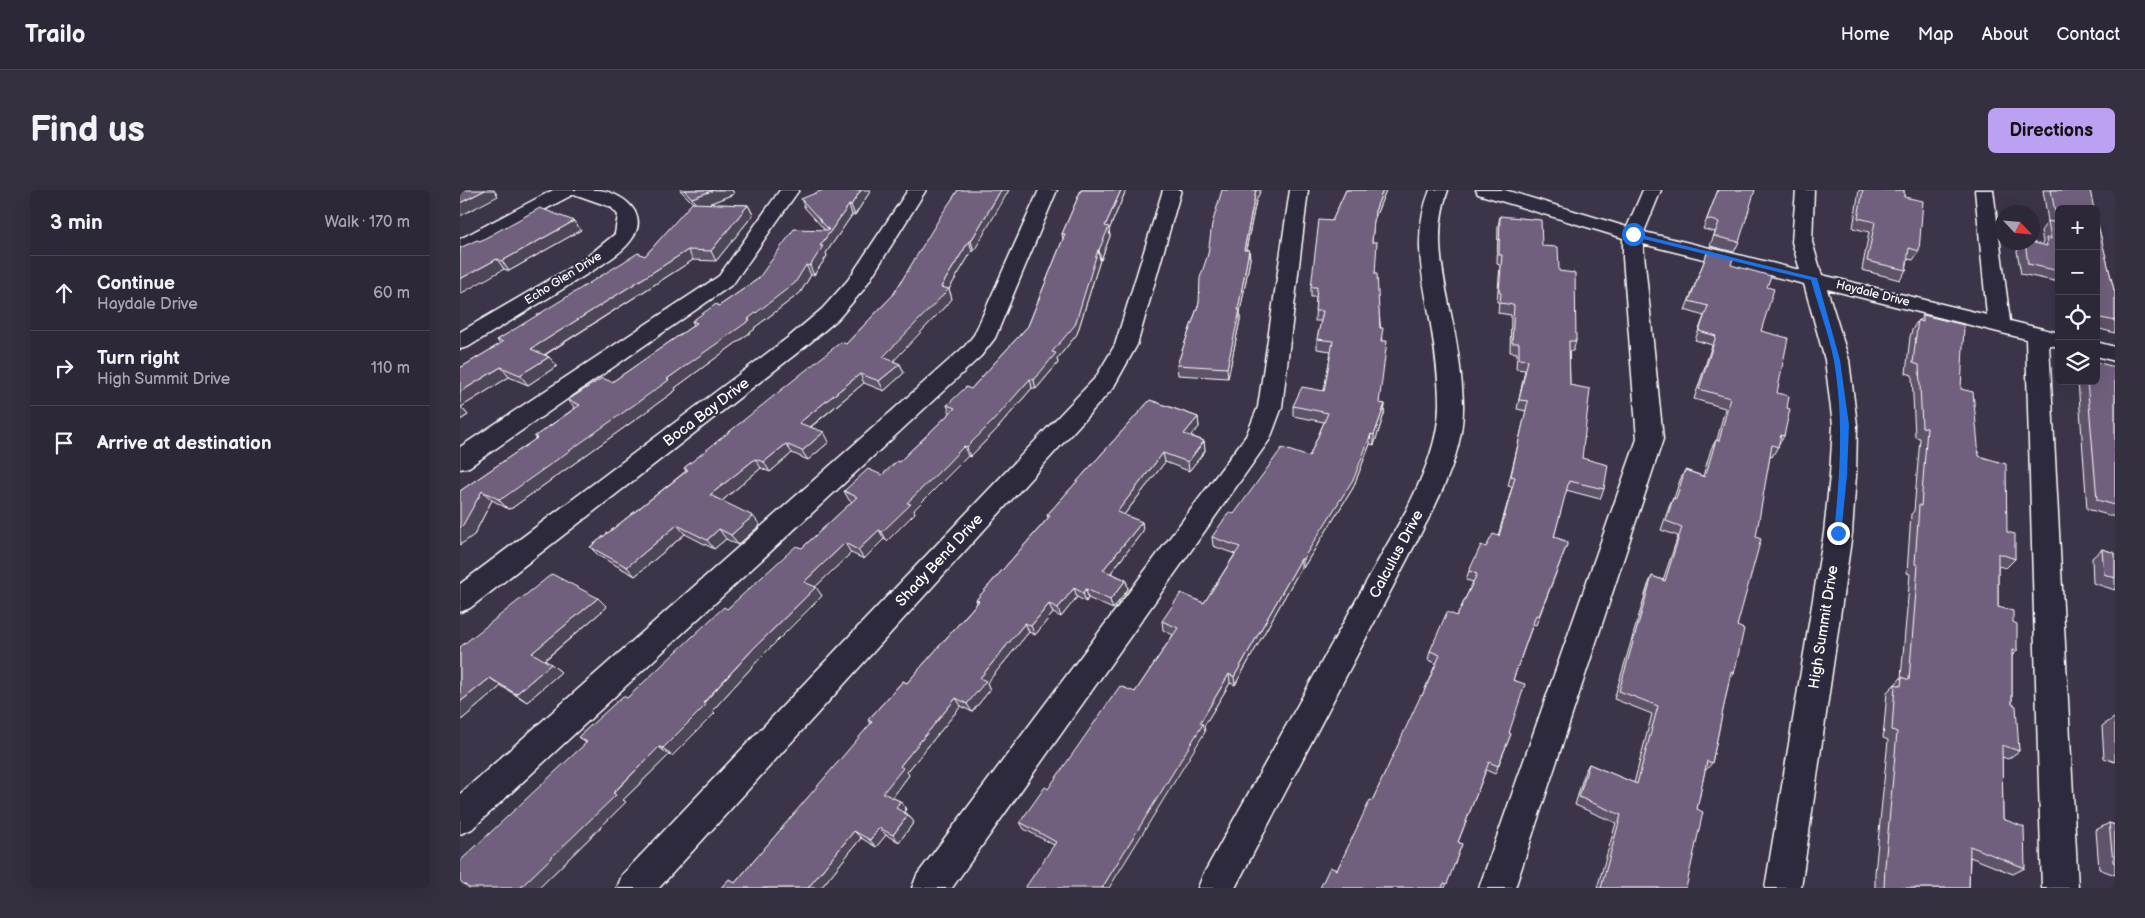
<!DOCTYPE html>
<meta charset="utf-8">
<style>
:root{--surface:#2d2838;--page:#353040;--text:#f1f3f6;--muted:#a7a6ae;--line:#484453;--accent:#bca0f2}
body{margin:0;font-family:"Balsamiq Sans",sans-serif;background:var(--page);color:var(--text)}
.controls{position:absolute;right:15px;top:15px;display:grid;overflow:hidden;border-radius:8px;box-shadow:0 5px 20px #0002}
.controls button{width:45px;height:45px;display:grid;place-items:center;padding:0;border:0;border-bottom:1px solid var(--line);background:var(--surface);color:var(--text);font:25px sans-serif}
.compass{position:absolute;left:1535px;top:15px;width:45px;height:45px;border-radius:50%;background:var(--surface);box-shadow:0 5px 20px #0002;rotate:116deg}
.stop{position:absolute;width:15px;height:15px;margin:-11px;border:4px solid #1a73e8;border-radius:50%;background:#fff}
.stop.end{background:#1a73e8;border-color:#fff;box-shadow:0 1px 5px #0008}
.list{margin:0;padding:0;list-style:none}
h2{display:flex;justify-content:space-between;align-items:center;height:65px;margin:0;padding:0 20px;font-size:21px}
h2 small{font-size:16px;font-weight:400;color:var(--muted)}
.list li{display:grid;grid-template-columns:32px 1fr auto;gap:15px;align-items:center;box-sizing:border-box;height:75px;padding:0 20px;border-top:1px solid var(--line)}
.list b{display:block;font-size:19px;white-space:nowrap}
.list p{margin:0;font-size:16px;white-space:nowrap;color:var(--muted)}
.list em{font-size:16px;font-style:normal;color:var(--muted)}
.icon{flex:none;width:28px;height:28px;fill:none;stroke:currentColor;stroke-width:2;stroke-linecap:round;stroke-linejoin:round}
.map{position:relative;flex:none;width:1655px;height:698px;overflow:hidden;border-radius:8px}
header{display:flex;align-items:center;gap:30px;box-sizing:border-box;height:70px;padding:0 25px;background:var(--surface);border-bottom:1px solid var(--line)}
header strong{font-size:24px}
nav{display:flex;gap:28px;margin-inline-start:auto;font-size:18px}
.intro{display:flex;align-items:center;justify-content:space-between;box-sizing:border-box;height:120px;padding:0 30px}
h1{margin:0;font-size:35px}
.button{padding:12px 22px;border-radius:8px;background:var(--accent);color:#111;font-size:18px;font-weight:700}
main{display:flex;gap:30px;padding:0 30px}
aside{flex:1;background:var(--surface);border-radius:8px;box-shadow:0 5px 20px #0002}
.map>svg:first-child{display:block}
</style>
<header>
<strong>Trailo</strong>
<nav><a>Home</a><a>Map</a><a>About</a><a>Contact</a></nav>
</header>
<div class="intro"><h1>Find us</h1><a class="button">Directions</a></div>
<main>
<aside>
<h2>3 min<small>Walk · 170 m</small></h2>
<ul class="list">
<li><svg class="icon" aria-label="ahead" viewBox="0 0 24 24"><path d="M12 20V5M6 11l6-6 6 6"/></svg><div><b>Continue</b><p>Haydale Drive</p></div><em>60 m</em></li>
<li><svg class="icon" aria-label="right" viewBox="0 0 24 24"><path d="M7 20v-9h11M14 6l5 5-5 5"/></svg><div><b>Turn right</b><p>High Summit Drive</p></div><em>110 m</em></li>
<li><svg class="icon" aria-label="arrive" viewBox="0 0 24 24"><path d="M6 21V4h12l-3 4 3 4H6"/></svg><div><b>Arrive at destination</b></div></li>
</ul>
</aside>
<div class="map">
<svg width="1655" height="698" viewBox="0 0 1655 698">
<rect width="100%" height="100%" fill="#3c354a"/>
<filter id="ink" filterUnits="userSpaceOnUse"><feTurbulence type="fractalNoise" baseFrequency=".02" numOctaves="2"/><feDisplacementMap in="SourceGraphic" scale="10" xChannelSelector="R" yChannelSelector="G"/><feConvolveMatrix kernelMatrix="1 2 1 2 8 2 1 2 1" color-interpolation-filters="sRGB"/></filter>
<g filter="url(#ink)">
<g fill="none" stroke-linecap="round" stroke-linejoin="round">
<!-- minor casing -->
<g stroke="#fff" stroke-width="3">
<path id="minor" d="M93,0C107,0 124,0 139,0C162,3 190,23 172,49C164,61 149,70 137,78L8,157L0,159V142L123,70L155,44L158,25L151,17L114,4L7,61L0,63V49Z
M320,0H339L273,94L9,277L0,279V257L259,86Z
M448,0H466L404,99L378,129L346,156L10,418L0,422V394L330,146L362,119L388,90Z
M579,0H597L535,148L521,166L12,639L0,644V604L505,156L514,145Z
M703,0H721L677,155L653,198L199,698H157L162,685L636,187L655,155Z
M830,0H848L822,217L810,249L492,698H452L457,685L786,246L798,217Z
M970,0H988C973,42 982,81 991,124C997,153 1002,184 1003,214C1004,252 989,287 973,320L775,698H738L743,685L947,319C963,286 979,251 979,214C979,184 974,153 969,123C961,81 953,42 970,0Z
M1016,0H1045L1167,37L1183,0H1201L1184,42L1340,80L1332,52L1336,0H1354L1352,52L1362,85L1527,125L1515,0H1533L1550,131L1599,143V157L1589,155L1618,698H1582L1566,149L1367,99L1389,170L1397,235L1396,285L1392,343L1341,698H1305L1364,343L1370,285L1373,235L1365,170L1344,94L1183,54L1203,249L1055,698H1019L1177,249L1163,68V48L1018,4Z
M1636,152L1655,157V171L1636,166Z"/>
</g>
<!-- minor -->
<use href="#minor" fill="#2f2a3d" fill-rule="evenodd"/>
</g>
<!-- wall -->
<path fill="#5f536c" stroke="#fff" d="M220,0H272L274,4L248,14L288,15L293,25L256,71L233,70L85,165L89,167L97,176L68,195L49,187L1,217L8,225L0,230V178L40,154L37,150L185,66L233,13Z
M411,0L395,25H392L366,63L367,66L354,85H351L340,103L294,138L295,139L215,198L216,200L172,232L52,318L48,319L32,310L14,345L0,301L76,249L74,247L115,218L108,210L152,192L234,135L232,131L259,116L298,89L365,40L345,18L341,9Z
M498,0L514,61H512L489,99L492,109L433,171L440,174L444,183L424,201L404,193L351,237L369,252L348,270L332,263L310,282L301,278L262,311L300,335L278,355L266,349L254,359L225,344L175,386L139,366L130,357L226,281L224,278L386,154L433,105Z
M621,0H666L649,40L650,46L641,70H640L617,144L597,169L598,173L576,199L572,198L537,239L510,267L508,266L454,320L455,323L427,351L424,349L404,369L391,363L355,397L362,406L301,467L252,521L255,523L212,566L209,565L163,610L166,612L79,698L126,553L118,547L167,508L267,419L342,358L392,312L389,310L384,301L422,285L439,272L490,223L487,215L511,199L568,136L603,49L602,44Z
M886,0H926L914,30L912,52L915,84L922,151L919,213L925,214L924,224L914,255L910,254L893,298L843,378H841L775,495L770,493L744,536L745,542L594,655L564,639L560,632L675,502L713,445L703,440L702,431L744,413L775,364L753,356L752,347L774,324L849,267L864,232L833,226V216L864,201L871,161L857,159V149L861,131H855L856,107H851V97L872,31Z
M1258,0L1279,52L1274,62L1250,56L1255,42L1243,39Z
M1399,0H1444V7L1459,61L1453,70L1448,69L1446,80L1440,90L1402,80L1409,42L1393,38Z
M1583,0H1630L1599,19V92L1561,84L1557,61L1563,52H1571L1581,55L1583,52L1581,41L1588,31Z
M796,11L786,60H789L790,69L780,122V130L768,188L718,185L717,175L739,113L748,64Z
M1040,26L1082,56L1099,81L1116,151L1113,161H1109L1110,195L1122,268L1144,299L1140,309L1106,300L1094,347L1108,352L1076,435L1073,434L1053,490L1049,543L1051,544L1035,584L1026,580L998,652L1002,654L985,698H860L877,680L912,611L962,506L976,473L968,470L970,461L997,426L1013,392L1006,390L1009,381L1026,357L1038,346L1052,297L1048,296L1066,221L1057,219L1065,180L1056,179L1057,163L1050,162L1051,125L1038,123L1039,112H1037L1040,75L1037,74L1038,36Z
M1636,27L1654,100H1655V143L1636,138Z
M121,40L49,81L44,79L20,51Z
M1248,61L1307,97L1301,141L1317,203L1327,218L1324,246L1312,267L1310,266L1277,436L1274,484L1269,490L1252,573L1246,580H1245L1237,619L1226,698H1137L1156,633L1115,615L1125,581L1129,574L1174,593L1192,524L1154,509L1188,395L1192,386L1203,390L1218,346L1201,340L1209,317L1213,308H1214L1220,290L1225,280L1243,286L1251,259L1256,250H1257L1265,218L1234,209L1252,155L1235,150L1244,126L1225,120Z
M1463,125L1501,199L1519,266L1547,342L1555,369L1546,378L1538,376V417L1553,432L1557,461L1552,466V514L1559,561L1548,569L1542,567L1543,629L1565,678L1553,684L1510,667L1509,698H1415V683L1428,550L1423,548L1427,502L1441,488L1450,384L1447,383L1451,324L1454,321L1460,248L1455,247L1452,185L1446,183L1450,147L1452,140L1458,130L1460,131Z
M1655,177V327L1627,319L1618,191H1636Z
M690,210L738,227L739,237L731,246L744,251L745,261L729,281L705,272L664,325L682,332L683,341L651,383L666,390L668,399L653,419L628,408L626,412L617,407L601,427L593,423L575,445L569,442L527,493L530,500L512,522L501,516L447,582L449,585L432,608L440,611L446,619L444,622L448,625L454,632L439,652L426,645L416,657L401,648L361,698H261L269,689L275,693L411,534L408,530L443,491L447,493L517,413L516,410L588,328L587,325Z
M1642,359L1655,363V400L1633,393L1632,368Z
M147,417L85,470L101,482L67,512L41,496L0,531V457Z
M1654,528H1655V572L1644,568L1642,536Z
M1649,633L1655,635V685L1639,679L1636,640Z"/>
<!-- shaded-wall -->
<path fill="#4e4458" stroke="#fff" d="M25,0H34L38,6L0,26V13Z
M254,0H272L274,4L238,18L232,8Z
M401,0H411L395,25L391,15Z
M541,0H549L514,61L511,51Z
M661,0H666L649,40L650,46L641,70L639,60L645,36Z
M796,0H801L796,11L784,69V60Z
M923,0H926L914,30L915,21Z
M288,15L293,25L256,71L251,61Z
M389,15L392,25L366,63L367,66L354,85L350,76L360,56Z
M114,31L121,40L49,81L42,71Z
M509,51L512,61L489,99L492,109L428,177L423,167L481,97Z
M228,60L233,70L79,168L71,159Z
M638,60L640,70L617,144L597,169L598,173L576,199L574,190L592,162Z
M789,60L790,69L780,122V130L768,188L767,178Z
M37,69L44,79L0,104V89Z
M346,75L351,85L340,103L294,138L295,139L215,198L216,200L172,232L52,318L48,319L38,309L207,189L288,129Z
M89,167L97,176L68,195L60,185Z
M440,174L444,183L424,201L419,191Z
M41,177L49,187L1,217L8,225L0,230V202Z
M400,184L404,193L344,242L339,233Z
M570,189L572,198L537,239L510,267L507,257Z
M925,214L924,224L914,255V245Z
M738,227L739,237L725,253L724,244Z
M364,242L369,252L348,270L342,261Z
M911,244L910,254L893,298L843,378V369Z
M744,251L745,261L729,281L728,272Z
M326,254L332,263L310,282L304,272Z
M504,256L508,266L454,320L455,323L427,351L422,342L447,313Z
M703,263L705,272L659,331L657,322Z
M295,269L301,278L257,315L250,305Z
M22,301L32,310L14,345L0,355V338Z
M293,326L300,335L278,355L271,345Z
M682,332L683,341L646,389L643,380Z
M217,335L225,344L175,386L167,377Z
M259,339L266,349L254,359L247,350Z
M419,340L424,349L404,369L398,360Z
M385,353L391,363L351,401L344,392Z
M841,369V378L775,495L774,487Z
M666,390L668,399L653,419L650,410Z
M356,397L362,406L301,467L252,521L255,523L212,566L203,558L293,459Z
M614,398L617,407L601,427L598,418Z
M626,399L628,408L626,412L623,403Z
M138,408L147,417L83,471L72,463Z
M589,414L593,423L575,445L571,436Z
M565,433L569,442L527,493L530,500L512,522L507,514L520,488Z
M91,474L101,482L67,512L56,504Z
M769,484L770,493L744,536L745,542L649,698H642Z
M30,488L41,496L0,531V512Z
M496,508L501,516L447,582L449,585L430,611L423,603L440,576Z
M199,557L209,565L163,610L166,612L79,698H60Z
M440,611L446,619L442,625L436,618Z
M448,625L454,632L439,652L433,645Z
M419,638L426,645L416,657L410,650Z
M394,641L401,648L361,698H348Z"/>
<!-- building -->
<path fill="#6f617d" stroke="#fff" d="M0,0H25L0,13Z
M224,0H254L232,8Z
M363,0H401L391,15H389L360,56H363L350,76L346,75L335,93L288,129L290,130L207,189L209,190L164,222L43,308L38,309L22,301L3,335L0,338V301L77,248L74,247L120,215L108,210L142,188L152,192L237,133L232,131L256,114L259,116L298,89L334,39L369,40L341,9Z
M498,0H541L511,51H509L481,97L489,99L423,167L440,174L419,191L400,184L339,233L364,242L342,261L326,254L304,272L295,269L250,305L293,326L271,345L259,339L247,350L217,335L167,377L130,357L228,280L224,278L381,152L386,154L433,105L482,24Z
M621,0H661L645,36L649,37L639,60H638L615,135L592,162L596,163L574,190L570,189L534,230L507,257L504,256L486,275L447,313L451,314L422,342L419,340L398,360L385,353L344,392L356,397L293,459L243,513L246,515L203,558L199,557L153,603L156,605L60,698H9L0,691V671L127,552L118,547L163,506L167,508L264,417L267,419L336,356L342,358L397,307L384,301L408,279L422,285L437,271L439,272L495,218L487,215L506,197L511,199L568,136L605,44H602Z
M762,0H796L784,60H789L778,120H780L767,178L717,175L739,113L740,88L748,64L752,34Z
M886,0H923L915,21L912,52H917L915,84H917L920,138H923L921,151H927L919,213L925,214L914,245L911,244L894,288L843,369H841L774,487L769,484L740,533L743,534L642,698H565L596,652L560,632L585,597L588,599L660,496L675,502L718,438L702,431L721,403L744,413L780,357L752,347L769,322L774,324L822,258L849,267L868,223L833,216L842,197L864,201L873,151L857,149L863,121H855L857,97H851L859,30L872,31Z
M1258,0H1295L1279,52L1254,46L1259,32L1247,29Z
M1403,0H1444V7L1463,11L1459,61L1449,58L1446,80L1407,71L1415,32L1398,28Z
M1591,0H1630L1634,19H1599V81L1568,74L1565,52H1571L1587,56L1586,48L1591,49L1588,31L1597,33Z
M232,13L288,15L251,61L228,60L71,159L89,167L60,185L41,177L0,202V178L43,152L37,150L178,63L185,66Z
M80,18L114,31L42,71L37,69L0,89V58L17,50L20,51Z
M1040,26L1081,30L1082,56L1098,57L1099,81L1115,83L1116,151H1109L1110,195L1130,199L1122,268L1148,275L1144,299L1109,291L1094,347L1108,352L1079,426L1076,425L1053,490L1065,494L1049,543L1051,544L1038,576L1029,572L998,652L1002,654L987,694L984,693L982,698H860L870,677L877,680L910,610L912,611L961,505L962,506L980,465L970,461L987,422L997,426L1017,384L1009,381L1021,355L1026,357L1033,344L1039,346L1055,287L1051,286L1068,211L1059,210L1068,170L1059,169V153H1052L1054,115L1040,113L1041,103L1039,102L1042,65H1039Z
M1636,27L1654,100H1655V131L1636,127Z
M1248,61L1273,68L1271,75L1311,86L1307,97L1314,99L1301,141L1328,148L1317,203L1329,206L1327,218L1330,219L1324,246L1321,245L1318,257L1312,255L1296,347L1301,349L1277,436L1284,439L1274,484L1271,482L1252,573L1247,571L1237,619L1243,622L1226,698H1141L1161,625L1119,607L1129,574L1177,594L1198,516L1159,501L1192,386L1205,391L1222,337L1206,331L1213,308L1216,309L1225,280L1245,287L1256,250L1259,251L1270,208L1239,199L1256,146L1239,141L1248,116L1229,111Z
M1463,125L1504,135L1501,199L1513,202L1519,266L1546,274L1547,342L1555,344V369L1538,363V417L1553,421V432L1557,434V461L1552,460V514L1556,516L1559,561L1542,555L1543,629L1564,637L1565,678L1510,656L1509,698H1424L1425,676L1437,542L1432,540L1435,494L1441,496L1442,487L1449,490L1458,375L1455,374L1459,315L1461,316L1467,238L1462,237L1459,175L1453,173L1457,137L1458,130L1463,132Z
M1636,172L1655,177V315L1637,310L1627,191H1636Z
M690,210L738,227L724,244L744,251L728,272L703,263L657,322L682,332L643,380L666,390L650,410L626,399L623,403L614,398L598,418L589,414L571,436L565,433L520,488L526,491L507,514L496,508L440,576L443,578L423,603L440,611L436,618L448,625L433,645L419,638L410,650L394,641L348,698H261L269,689L275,693L412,532L408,530L443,491L447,493L519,411L516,410L590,326L587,325Z
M1642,359L1655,363V388L1644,384Z
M92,384L138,408L72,463L91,474L56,504L30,488L0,512V457Z
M1649,633L1655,635V673L1653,672Z"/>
</g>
<!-- route -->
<path fill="#1a73e8" d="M1173,43L1357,88L1380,170L1389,235L1387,285L1381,345H1375L1374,343C1380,283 1384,231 1374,171C1369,144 1358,116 1351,90L1171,46Z"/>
<g text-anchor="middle" stroke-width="4" stroke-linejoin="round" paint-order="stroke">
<!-- far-street labels -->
<g font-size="12" fill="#fff" stroke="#2f2a3d">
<text transform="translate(103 88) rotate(-32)" y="4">Echo Glen Drive</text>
<text transform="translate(1413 103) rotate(14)" y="4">Haydale Drive</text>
</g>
<!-- street labels -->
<g font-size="15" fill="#fff" stroke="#2f2a3d">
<text transform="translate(246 222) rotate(-37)" y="5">Boca Bay Drive</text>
<text transform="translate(936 364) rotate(-62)" y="5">Calculus Drive</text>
<text transform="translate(479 370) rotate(-47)" y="5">Shady Bend Drive</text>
<text transform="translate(1363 437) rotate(-81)" y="5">High Summit Drive</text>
</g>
</g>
</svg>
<div class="controls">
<button>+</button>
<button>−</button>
<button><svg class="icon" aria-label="locate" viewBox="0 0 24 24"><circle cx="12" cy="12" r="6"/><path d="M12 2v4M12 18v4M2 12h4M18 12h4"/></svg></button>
<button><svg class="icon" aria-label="layers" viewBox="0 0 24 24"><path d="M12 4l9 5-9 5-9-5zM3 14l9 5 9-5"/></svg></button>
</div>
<svg class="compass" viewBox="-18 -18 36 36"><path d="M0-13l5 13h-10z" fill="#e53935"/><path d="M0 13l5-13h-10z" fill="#a7a6ae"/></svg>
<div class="stop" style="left:1173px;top:44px"></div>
<div class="stop end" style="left:1378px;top:343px"></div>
</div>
</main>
